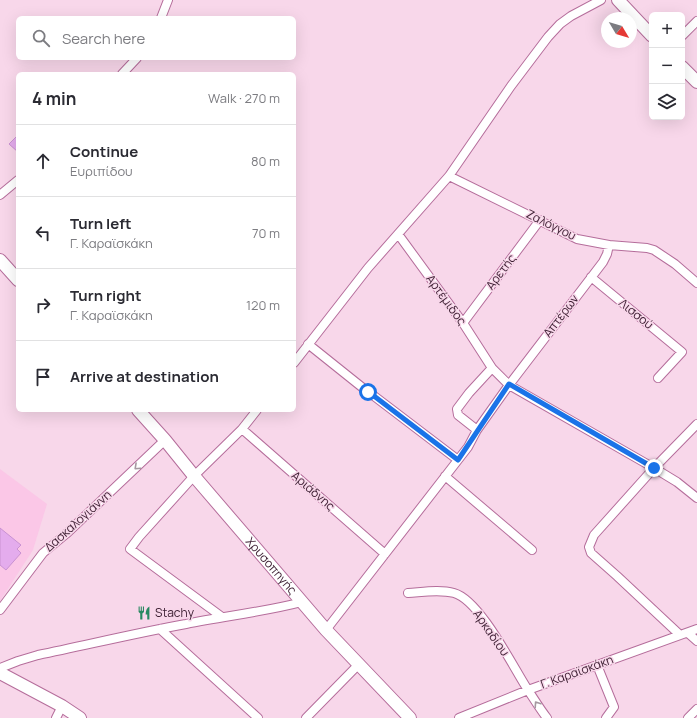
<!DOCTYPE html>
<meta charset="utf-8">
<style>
:root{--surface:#fff;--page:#f2f2f3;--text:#2b2b33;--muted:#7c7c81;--line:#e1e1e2}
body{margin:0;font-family:Manrope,sans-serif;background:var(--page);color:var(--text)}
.controls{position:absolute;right:12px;top:12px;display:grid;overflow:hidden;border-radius:6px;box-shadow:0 4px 16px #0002}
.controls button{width:36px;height:36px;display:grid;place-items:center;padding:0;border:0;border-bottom:1px solid var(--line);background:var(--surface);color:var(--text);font:20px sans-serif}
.compass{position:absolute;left:601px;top:12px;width:36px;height:36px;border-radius:50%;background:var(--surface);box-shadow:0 4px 16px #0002;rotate:128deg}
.stop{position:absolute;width:12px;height:12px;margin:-9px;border:3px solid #1a73e8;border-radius:50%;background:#fff}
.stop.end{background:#1a73e8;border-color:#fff;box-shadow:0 1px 4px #0008}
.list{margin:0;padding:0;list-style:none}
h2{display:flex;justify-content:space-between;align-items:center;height:52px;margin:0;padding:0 16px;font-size:17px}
h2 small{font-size:13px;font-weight:400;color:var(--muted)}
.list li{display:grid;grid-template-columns:26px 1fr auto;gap:12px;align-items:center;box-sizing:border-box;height:72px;padding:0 16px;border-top:1px solid var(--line)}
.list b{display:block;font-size:15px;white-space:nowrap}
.list p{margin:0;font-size:13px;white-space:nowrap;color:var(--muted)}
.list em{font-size:13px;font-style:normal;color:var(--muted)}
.icon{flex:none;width:22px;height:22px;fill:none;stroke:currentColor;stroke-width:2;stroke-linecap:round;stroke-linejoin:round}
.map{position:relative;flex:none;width:697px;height:718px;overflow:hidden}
.search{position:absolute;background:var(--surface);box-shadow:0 4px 16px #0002;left:16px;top:16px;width:280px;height:44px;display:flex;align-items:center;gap:10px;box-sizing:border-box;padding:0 14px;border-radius:6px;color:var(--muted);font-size:15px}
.panel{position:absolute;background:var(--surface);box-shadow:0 4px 16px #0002;left:16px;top:72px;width:280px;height:340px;border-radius:6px}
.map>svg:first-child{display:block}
</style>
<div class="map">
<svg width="697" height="718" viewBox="0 0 697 718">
<rect width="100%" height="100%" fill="#f8d7ea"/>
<!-- built -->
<path fill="#fbc7e7" d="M0,469L47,504L33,550L0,601Z"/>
<!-- building -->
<path fill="#e4aced" stroke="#c992d2" d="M18,135V152L9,144Z
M0,528L21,545L17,549L21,553L6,570L0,565Z"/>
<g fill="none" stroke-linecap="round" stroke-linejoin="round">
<!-- street casing -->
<g stroke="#b56d9b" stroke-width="10">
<path id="street" d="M161,18L168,0
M682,36L697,21
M122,74L137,58
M449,176L577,239L609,245L647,248L654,250L675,264L697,283
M0,195L18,180
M398,234L463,323L492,368
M591,277L682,352L658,378
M463,323L540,220
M308,344L368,392L374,396L458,460
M294,363L368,268L449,176L511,86L548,37L560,24L571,16L601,0
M242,429L385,554
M477,430L509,385L603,262L607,254L609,245
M445,476L532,550
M408,593C423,592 440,589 454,593C480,600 513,667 528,690C534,699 540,709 547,718
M0,610L43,553L66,534L165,440
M222,617L130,549L139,537L194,476L242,429L257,410
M160,629L258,718
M326,630L468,447L477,430L458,415L457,409L469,393L492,368L509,385L654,468L677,482L697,498
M688,633L697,641
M680,635L617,576L591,553L589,547L594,535L654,468L697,424
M597,665L614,707L606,718
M0,668L18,661L38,655C87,645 136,633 186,624C225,616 264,612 302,602
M56,718L62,706
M306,718L359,664
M459,718L528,690L697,629
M688,718L697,709"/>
</g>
<!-- secondary casing -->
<g stroke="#b56d9b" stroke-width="14">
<g id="secondary">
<path d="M618,0L652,36"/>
<path d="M682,67L697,82"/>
<path d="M0,260L18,280"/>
<path id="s1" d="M138,410L165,440L194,476L326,630L410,718"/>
<path d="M0,673L62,706L80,718"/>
</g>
</g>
<!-- street -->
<use href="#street" stroke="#fff" stroke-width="8"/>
<!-- secondary -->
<use href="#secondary" stroke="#fff" stroke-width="12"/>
</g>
<!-- one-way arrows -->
<defs><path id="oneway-chevron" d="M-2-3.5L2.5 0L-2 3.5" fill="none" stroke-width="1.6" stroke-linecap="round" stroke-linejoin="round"/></defs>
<g stroke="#a699a1">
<use href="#oneway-chevron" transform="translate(137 467) rotate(137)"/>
<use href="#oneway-chevron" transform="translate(537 704) rotate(-124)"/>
</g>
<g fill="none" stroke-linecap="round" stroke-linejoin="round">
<!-- route -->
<path stroke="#1a73e8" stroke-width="5" d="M368,392L374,396L458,460L509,384L654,468"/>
</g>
<!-- icons -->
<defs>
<g id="restaurant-bare" transform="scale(1.08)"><path d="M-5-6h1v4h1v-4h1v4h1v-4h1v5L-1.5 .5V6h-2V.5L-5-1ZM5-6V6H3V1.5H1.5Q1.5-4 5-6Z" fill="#288961" stroke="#f8d7ea" stroke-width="2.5" paint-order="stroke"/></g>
</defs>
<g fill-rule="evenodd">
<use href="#restaurant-bare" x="144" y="613"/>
</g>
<g text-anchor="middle" stroke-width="3" stroke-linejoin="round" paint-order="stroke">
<!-- street labels -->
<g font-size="12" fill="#391c2f" stroke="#f8d7ea">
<text transform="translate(551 225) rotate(26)" y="4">Ζαλόγγου</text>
<text transform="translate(501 272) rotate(-53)" y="4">Αρετής</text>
<text transform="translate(446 300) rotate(54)" y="4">Αρτέμιδος</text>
<text transform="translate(636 314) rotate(39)" y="4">Λισσού</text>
<text transform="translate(561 316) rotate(-53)" y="4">Απτέρων</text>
<text transform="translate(313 491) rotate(41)" y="4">Αριάδνης</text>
<text transform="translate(78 521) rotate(-42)" y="4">Δασκαλογιάννη</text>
<text dy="4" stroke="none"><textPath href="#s1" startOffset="205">Χρυσοπηγής</textPath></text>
<text transform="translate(491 633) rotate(55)" y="4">Αρκαδίου</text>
<text transform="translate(577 672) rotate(-20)" y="4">Γ. Καραϊσκάκη</text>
</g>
<!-- poi labels -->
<g font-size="12" fill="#391c2f" stroke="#f8d7ea" text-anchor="start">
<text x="155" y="617">Stachy</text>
</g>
</g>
</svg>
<div class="controls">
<button>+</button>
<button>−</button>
<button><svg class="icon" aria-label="layers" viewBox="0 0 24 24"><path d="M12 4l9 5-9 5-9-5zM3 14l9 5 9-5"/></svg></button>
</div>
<svg class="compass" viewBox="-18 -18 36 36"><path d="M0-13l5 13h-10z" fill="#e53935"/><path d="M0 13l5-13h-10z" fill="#7c7c81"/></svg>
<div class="stop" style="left:368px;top:392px"></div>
<div class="stop end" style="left:654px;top:468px"></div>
<div class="search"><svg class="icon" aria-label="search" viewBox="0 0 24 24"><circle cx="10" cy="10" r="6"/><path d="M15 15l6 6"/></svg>Search here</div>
<section class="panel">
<h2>4 min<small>Walk · 270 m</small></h2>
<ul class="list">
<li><svg class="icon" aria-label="ahead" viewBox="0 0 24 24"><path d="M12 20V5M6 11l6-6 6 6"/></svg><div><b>Continue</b><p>Ευριπίδου</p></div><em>80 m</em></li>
<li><svg class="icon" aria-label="left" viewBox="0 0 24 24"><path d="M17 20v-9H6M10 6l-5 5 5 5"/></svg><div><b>Turn left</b><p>Γ. Καραϊσκάκη</p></div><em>70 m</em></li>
<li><svg class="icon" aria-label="right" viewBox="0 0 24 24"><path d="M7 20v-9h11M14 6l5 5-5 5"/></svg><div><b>Turn right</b><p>Γ. Καραϊσκάκη</p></div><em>120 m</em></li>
<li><svg class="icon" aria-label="arrive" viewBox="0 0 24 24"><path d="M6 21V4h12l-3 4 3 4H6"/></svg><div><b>Arrive at destination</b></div></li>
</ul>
</section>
</div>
